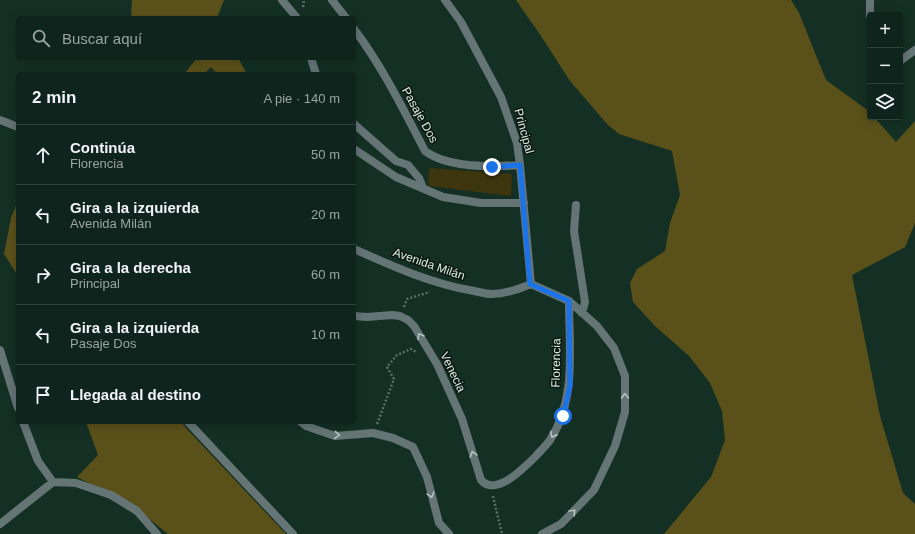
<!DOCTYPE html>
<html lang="es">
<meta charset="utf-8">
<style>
:root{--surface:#0f241c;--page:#1d3029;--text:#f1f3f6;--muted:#9ba4a3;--line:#2f413b}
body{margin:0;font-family:Arial,sans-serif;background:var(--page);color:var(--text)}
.controls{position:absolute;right:12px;top:12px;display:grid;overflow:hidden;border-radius:4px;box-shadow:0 2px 10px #0003}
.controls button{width:36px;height:36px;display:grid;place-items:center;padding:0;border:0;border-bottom:1px solid var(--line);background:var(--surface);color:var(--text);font:20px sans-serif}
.stop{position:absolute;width:12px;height:12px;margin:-9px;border:3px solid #1a73e8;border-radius:50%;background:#fff}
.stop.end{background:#1a73e8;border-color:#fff;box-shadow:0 1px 4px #0008}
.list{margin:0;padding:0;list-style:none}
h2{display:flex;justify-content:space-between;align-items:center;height:52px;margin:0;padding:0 16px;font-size:17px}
h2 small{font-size:13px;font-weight:400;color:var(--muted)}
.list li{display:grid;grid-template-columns:26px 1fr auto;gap:12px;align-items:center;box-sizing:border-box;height:60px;padding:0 16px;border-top:1px solid var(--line)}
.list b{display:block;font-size:15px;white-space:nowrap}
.list p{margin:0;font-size:13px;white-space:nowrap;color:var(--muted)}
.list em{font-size:13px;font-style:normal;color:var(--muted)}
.icon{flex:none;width:22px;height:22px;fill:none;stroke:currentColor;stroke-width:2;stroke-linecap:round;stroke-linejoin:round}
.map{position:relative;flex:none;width:915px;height:534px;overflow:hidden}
.search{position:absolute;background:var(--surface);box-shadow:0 2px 10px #0003;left:16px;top:16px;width:340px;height:44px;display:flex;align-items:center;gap:10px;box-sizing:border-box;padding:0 14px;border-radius:4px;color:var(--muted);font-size:15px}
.panel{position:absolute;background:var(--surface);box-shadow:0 2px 10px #0003;left:16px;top:72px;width:340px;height:352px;border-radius:4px}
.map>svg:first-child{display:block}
</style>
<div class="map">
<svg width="915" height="534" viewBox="0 0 915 534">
<rect width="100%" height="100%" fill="#143025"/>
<!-- green -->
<path fill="#3c350e" d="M429,168L512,174L511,196L428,186Z"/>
<!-- forest -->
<path fill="#5a511a" d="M132,0H224L217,18H131Z
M516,0H791L799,13L826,80L870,112V117H874L896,142L915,121V223L905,247L852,275L880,416L903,493L915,504V534H664L711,477L725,440L722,411L710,383L689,356L655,326L633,302L630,283L637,269L665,251L670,223L680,195L672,151L619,134L608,125L570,81L541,36Z
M197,58H238L247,74H217L211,67L204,74H184Z
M18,201V276L4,254L11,218Z
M86,422H182L185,427L286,534H168L132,505L77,477L98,455Z"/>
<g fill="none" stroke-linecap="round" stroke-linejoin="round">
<!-- path -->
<path stroke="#576f65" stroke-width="2.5" stroke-dasharray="2 2" stroke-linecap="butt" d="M303,7L304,0
M404,307L407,299L430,292
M377,424L394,379L387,367L397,355L411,349L416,352
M493,496L502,534"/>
<!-- minor -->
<path stroke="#657475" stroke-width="8" d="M282,0L297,18
M332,0L346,18
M445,0L461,22L501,97L517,143L520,165L531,284
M870,0V15
M354,29C382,66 403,109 425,151C447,168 493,167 520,165
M311,58L316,74
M900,61L915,50
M0,120L18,127
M354,124L396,161L408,165L419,178L423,188
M354,149L396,177L443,197L481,203H524
M576,205L574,231L585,302L582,313
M354,249C392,266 432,284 474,291C480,292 486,294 492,294C506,294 518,289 531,284L569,301L597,326L614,348L625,376V412L615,446L594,490L561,524L542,534
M354,316L367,317L392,315L400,316L408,320L414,326L437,364L462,419L481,480C489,489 499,485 508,480C519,473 527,465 536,456C540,451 546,446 550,440C577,399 569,347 569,301
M0,350L18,408
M23,422L38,461L53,482L76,483L111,495L137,511L157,534
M188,422L293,534
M301,422L306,426L335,436L373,433L393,438L413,447L427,477L439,523L449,534
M0,524L53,482"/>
</g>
<!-- one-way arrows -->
<defs><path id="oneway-chevron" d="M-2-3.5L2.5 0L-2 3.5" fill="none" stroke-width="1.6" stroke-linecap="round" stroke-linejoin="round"/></defs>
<g stroke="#b4c3bf">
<use href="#oneway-chevron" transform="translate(420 336) rotate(-121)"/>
<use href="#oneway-chevron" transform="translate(625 396) rotate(-91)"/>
<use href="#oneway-chevron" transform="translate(337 435) rotate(4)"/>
<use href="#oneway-chevron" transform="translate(553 435) rotate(117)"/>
<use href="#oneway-chevron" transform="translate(473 454) rotate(-108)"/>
<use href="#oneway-chevron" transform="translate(431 495) rotate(75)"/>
<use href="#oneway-chevron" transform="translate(573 512) rotate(-47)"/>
</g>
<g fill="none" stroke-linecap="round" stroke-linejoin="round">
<!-- route -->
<path stroke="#1a73e8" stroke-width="5" d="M492,167L520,165L530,284L569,301L570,386L563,416"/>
</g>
<g text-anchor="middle" stroke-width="3" stroke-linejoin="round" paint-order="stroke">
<!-- street labels -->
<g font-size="12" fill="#deeee7" stroke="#0a1611">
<text transform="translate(420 115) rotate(61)" y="4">Pasaje Dos</text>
<text transform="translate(524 131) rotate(75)" y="4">Principal</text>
<text transform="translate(429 264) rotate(19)" y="4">Avenida Milán</text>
<text transform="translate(556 363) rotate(-89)" y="4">Florencia</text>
<text transform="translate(453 372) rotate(64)" y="4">Venecia</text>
</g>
</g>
</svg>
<div class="controls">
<button>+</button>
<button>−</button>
<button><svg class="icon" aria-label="layers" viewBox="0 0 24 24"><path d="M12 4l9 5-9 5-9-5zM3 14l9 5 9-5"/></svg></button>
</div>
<div class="stop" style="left:563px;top:416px"></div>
<div class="stop end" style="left:492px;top:167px"></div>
<div class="search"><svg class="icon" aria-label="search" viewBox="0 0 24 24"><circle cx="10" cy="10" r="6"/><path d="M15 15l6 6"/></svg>Buscar aquí</div>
<section class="panel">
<h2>2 min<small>A pie · 140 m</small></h2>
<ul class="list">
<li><svg class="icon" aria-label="ahead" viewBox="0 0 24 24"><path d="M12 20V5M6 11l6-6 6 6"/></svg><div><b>Continúa</b><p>Florencia</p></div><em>50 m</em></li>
<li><svg class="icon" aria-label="left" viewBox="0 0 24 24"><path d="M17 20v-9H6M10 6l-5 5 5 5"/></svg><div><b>Gira a la izquierda</b><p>Avenida Milán</p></div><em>20 m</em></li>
<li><svg class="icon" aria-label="right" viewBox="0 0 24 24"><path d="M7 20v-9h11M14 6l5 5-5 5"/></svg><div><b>Gira a la derecha</b><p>Principal</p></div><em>60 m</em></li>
<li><svg class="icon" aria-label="left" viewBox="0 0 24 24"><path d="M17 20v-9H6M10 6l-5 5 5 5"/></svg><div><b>Gira a la izquierda</b><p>Pasaje Dos</p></div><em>10 m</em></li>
<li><svg class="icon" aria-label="arrive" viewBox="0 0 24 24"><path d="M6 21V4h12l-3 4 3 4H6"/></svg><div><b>Llegada al destino</b></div></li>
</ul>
</section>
</div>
